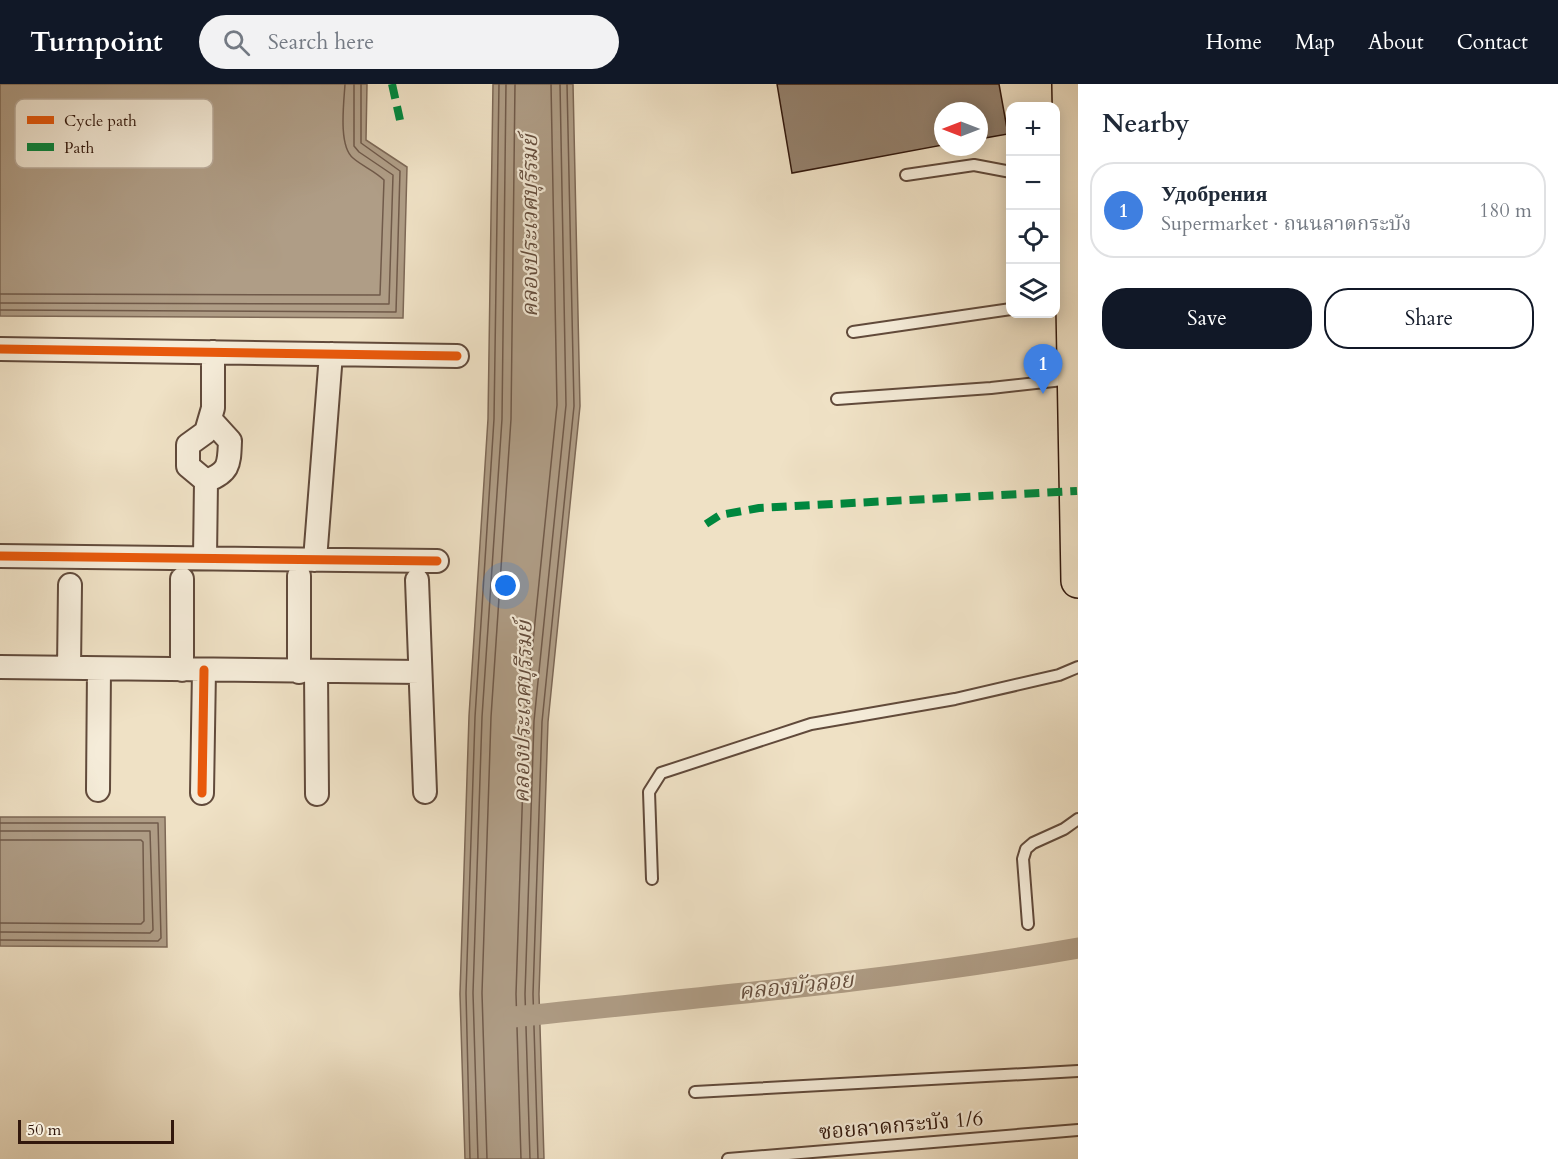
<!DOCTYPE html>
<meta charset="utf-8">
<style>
:root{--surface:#fff;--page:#f2f2f3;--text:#1f2937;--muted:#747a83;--line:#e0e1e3;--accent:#111827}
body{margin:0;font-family:Cardo,"Noto Serif Thai",serif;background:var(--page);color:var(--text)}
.controls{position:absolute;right:18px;top:18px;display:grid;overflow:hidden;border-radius:12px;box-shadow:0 3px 15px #0003}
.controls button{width:54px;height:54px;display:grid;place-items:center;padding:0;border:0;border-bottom:2px solid var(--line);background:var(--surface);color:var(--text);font:30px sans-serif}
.compass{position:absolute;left:934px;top:18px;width:54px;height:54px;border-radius:50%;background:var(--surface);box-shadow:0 3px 15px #0003;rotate:270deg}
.scale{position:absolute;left:18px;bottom:15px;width:156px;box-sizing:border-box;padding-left:6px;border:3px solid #32180d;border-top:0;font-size:16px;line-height:21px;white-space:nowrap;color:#32180d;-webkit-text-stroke:4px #f5ecd9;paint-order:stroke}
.you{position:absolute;left:506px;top:502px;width:21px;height:21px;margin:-15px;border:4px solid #fff;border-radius:50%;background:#1a73e8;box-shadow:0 0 0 9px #1a73e833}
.badge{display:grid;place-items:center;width:39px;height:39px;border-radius:50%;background:var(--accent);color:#fff;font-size:20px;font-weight:700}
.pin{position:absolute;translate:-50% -50px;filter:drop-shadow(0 2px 3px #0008)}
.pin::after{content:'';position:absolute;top:32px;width:21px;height:18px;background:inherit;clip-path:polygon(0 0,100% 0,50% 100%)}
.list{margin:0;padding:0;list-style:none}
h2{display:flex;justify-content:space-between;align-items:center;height:78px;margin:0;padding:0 24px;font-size:26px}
h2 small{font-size:20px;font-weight:400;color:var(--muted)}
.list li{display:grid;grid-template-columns:39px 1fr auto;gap:18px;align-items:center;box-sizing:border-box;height:96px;margin:0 12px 12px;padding:0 12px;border:2px solid var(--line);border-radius:24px}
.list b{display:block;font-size:22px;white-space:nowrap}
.list p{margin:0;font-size:20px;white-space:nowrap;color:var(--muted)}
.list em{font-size:20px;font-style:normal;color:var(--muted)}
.actions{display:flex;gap:12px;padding:18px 24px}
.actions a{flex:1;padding:14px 0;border:2px solid var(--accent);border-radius:24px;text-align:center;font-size:21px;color:var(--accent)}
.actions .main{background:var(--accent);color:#fff}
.icon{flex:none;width:33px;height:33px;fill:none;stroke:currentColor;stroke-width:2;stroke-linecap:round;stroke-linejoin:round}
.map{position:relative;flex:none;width:1078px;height:1075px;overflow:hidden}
header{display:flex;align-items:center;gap:36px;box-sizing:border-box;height:84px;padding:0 30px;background:var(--accent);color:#fff}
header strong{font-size:28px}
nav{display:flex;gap:33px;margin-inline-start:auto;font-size:21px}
.search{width:420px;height:54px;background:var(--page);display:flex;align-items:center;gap:15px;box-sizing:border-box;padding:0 21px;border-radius:33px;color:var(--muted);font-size:22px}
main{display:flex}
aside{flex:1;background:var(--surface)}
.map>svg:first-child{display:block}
</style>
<header>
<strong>Turnpoint</strong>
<div class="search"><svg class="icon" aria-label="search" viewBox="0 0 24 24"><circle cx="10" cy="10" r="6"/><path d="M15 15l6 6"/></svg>Search here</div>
<nav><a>Home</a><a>Map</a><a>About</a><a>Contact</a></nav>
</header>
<main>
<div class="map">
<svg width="1078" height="1075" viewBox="0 0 1078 1075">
<rect width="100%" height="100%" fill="#efe1c5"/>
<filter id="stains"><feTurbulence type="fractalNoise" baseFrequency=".00333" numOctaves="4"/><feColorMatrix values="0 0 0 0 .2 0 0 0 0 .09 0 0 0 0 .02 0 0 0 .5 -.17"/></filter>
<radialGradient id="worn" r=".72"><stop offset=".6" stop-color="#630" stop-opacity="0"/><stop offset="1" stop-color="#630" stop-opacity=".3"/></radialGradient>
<!-- water -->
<path fill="#af9d86" stroke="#7d6856" stroke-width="1.5" d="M0,0H367L366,56L407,83L403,234L0,232Z
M493,0H573L580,322L548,638L539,910L544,1075H465L460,910L469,632L488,335Z
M0,733H165L167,863L0,862Z"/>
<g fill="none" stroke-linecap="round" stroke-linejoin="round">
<!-- shore -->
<path stroke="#705a4a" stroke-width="1.5" d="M0,210L380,211L384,96C375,87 362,82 353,74C338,62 344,18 345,0
M0,219L389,220L393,91L359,68L354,62V0
M0,226L396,228L400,87L361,59V0
M0,739H158L161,854L158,857L0,856
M0,747H150L153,846L150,849L0,848
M0,756H141L143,758L144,837L141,840L0,839
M470,1075L466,909L475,633L494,335L499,0
M478,1075L473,909L482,633L502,335L506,0
M487,1075L482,909L491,633L511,335L515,0
M521,1075L516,910L525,637L557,321L551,0
M530,1075L525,910L534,637L566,321L560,0
M538,1075L533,910L542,638L574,322L567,0"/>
<!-- canal -->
<path stroke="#af9d86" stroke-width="21" d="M514,933C702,913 892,897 1078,864"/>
</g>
<!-- building -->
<path fill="#94816d" stroke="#32180d" stroke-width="1.5" d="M777,0H999L1008,50L979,55V27H943V61L792,89Z"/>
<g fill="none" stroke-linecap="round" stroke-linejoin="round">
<!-- lane casing -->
<g stroke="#614a3b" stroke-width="14">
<path id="lane" d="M906,91L974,81L1011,88
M853,248L1011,225
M837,315L991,304L1072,295
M652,795L649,708L661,689L811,640L955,615L1059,591L1078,583
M1028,840L1023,775L1026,765L1033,759L1064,745L1078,735
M695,1008L1078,987
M728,1075L1078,1046"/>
</g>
<!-- street casing -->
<g stroke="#614a3b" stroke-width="26">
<path id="street" d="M0,265L457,272
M206,397C230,388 229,380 230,357L210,335
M0,472L437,477
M205,474L206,397L188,382V361L206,348L213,324V268
M315,476L331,270
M299,492V588
M182,495V586
M417,496L425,708
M0,583L420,588
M69,584L70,501
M316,588L317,710
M98,706L99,585
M202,709L204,586"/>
</g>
<!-- primary casing -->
<g stroke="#32180d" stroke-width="36">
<path id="primary" d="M1069,0L1078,497"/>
</g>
<!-- lane -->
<use href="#lane" stroke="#f5ecd9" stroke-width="10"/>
<!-- street -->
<use href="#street" stroke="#f5ecd9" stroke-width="22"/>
<!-- primary -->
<use href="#primary" stroke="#efe1c5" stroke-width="33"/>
<!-- quiet -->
<path stroke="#00873e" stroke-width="8" stroke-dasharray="15 8" stroke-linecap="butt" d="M392,0L400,36
M706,440L720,431L759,424L1077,407"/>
<!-- cycleway casing -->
<g stroke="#f5ecd9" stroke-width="13">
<path id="cycleway" d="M0,265L457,272
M0,472L437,477
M202,709L204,586"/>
</g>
<!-- cycleway -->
<use href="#cycleway" stroke="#e8590c" stroke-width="9"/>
</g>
<g text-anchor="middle" stroke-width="4.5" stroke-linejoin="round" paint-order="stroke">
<!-- street labels -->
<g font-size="21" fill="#32180d" stroke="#f5ecd9">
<text transform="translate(901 1041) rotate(-5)" y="7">ซอยลาดกระบัง 1/6</text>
</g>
<!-- water labels -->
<g font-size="22" font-style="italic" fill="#644d3d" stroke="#f5ecd9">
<text transform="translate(529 142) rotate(-90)" y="8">คลองประเวศบุรีรมย์</text>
<text transform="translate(522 628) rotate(-89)" y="8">คลองประเวศบุรีรมย์</text>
<text transform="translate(796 901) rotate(-6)" y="8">คลองบัวลอย</text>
</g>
</g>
<!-- legend -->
<rect x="15" y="15" width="198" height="69" rx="9" fill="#f5ecd9" stroke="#baac9c" stroke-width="1.5"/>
<rect x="27" y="32" width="27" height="8" fill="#e8590c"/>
<rect x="27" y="59" width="27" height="8" fill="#00873e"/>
<g font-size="16" fill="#32180d">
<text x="64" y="42">Cycle path</text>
<text x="64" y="69">Path</text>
</g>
<rect width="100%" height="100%" filter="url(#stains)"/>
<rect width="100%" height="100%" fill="url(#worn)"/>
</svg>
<div class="controls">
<button>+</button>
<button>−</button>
<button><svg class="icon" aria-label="locate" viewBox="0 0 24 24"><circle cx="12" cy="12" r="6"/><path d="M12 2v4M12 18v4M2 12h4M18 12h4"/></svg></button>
<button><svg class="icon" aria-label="layers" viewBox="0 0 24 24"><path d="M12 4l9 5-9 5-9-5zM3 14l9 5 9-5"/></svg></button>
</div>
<svg class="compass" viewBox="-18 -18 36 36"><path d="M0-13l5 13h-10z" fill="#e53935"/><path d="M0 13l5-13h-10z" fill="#747a83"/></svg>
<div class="scale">50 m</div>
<div class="you"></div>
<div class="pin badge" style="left:1043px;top:310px;background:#3f7fe0">1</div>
</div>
<aside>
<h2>Nearby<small></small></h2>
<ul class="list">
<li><span class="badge" style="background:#3f7fe0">1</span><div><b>Удобрения</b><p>Supermarket · ถนนลาดกระบัง</p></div><em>180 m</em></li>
</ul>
<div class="actions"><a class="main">Save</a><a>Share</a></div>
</aside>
</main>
